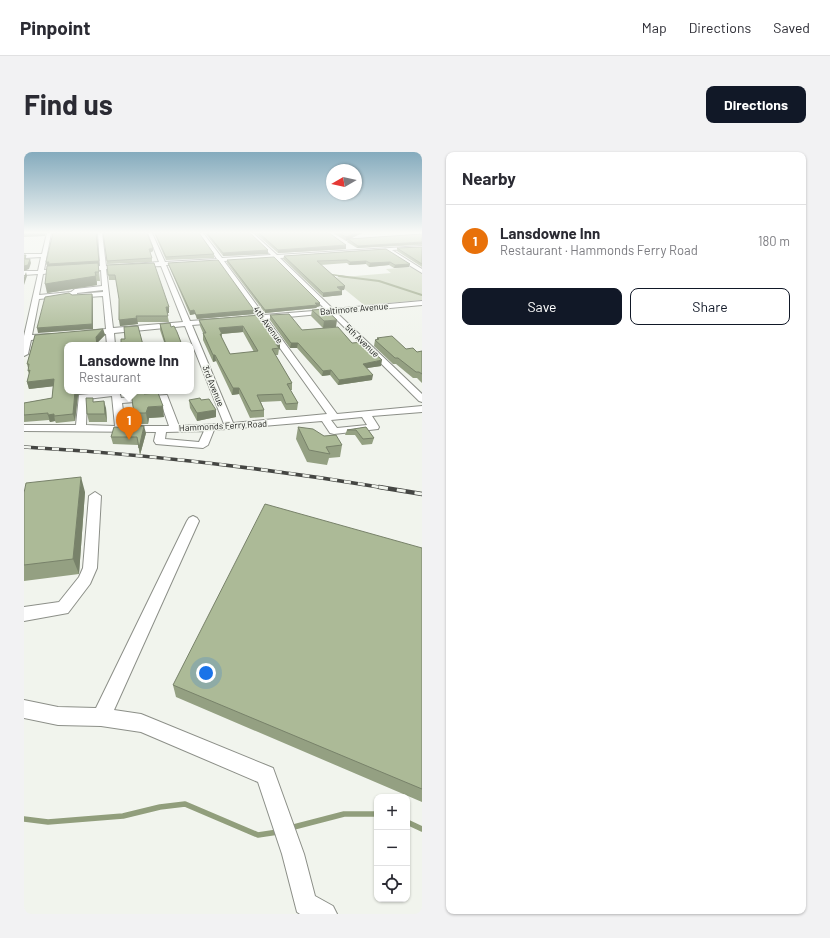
<!DOCTYPE html>
<meta charset="utf-8">
<style>
:root{--surface:#fff;--page:#f2f2f3;--text:#2b2b33;--muted:#7c7c81;--line:#e1e1e2;--accent:#111827}
body{margin:0;font-family:Barlow,sans-serif;background:var(--page);color:var(--text)}
.controls{position:absolute;right:12px;bottom:12px;display:grid;overflow:hidden;border-radius:8px;box-shadow:0 1px 3px #0004}
.controls button{width:36px;height:36px;display:grid;place-items:center;padding:0;border:0;border-bottom:1px solid var(--line);background:var(--surface);color:var(--text);font:20px sans-serif}
.compass{position:absolute;left:302px;top:12px;width:36px;height:36px;border-radius:50%;background:var(--surface);box-shadow:0 1px 3px #0004;rotate:261deg}
.you{position:absolute;left:182px;top:521px;width:14px;height:14px;margin:-10px;border:3px solid #fff;border-radius:50%;background:#1a73e8;box-shadow:0 0 0 6px #1a73e833}
.badge{display:grid;place-items:center;width:26px;height:26px;border-radius:50%;background:var(--accent);color:#fff;font-size:13px;font-weight:700}
.pin{position:absolute;translate:-50% -33px;filter:drop-shadow(0 1px 2px #0008)}
.pin::after{content:'';position:absolute;top:21px;width:14px;height:12px;background:inherit;clip-path:polygon(0 0,100% 0,50% 100%)}
.popup{position:absolute;left:40px;top:190px;width:130px;height:52px;box-sizing:border-box;display:grid;place-content:center;border-radius:8px;background:var(--surface);filter:drop-shadow(0 1px 3px #0005);font-size:13px;white-space:nowrap;color:var(--muted)}
.popup b{font-size:15px;color:var(--text)}
.popup::after{content:'';position:absolute;left:50%;top:100%;margin-left:-8px;border:8px solid transparent;border-top-color:var(--surface)}
.list{margin:0;padding:0;list-style:none}
h2{display:flex;justify-content:space-between;align-items:center;height:52px;margin:0;padding:0 16px;font-size:17px}
h2 small{font-size:13px;font-weight:400;color:var(--muted)}
.list li{display:grid;grid-template-columns:26px 1fr auto;gap:12px;align-items:center;box-sizing:border-box;height:72px;padding:0 16px;border-top:1px solid var(--line)}
.list b{display:block;font-size:15px;white-space:nowrap}
.list p{margin:0;font-size:13px;white-space:nowrap;color:var(--muted)}
.list em{font-size:13px;font-style:normal;color:var(--muted)}
.actions{display:flex;gap:8px;padding:12px 16px}
.actions a{flex:1;padding:9px 0;border:1px solid var(--accent);border-radius:8px;text-align:center;font-size:14px;color:var(--accent)}
.actions .main{background:var(--accent);color:#fff}
.icon{flex:none;width:22px;height:22px;fill:none;stroke:currentColor;stroke-width:2;stroke-linecap:round;stroke-linejoin:round}
.map{position:relative;flex:none;width:398px;height:762px;overflow:hidden;border-radius:8px}
header{display:flex;align-items:center;gap:24px;box-sizing:border-box;height:56px;padding:0 20px;background:var(--surface);border-bottom:1px solid var(--line)}
header strong{font-size:19px}
nav{display:flex;gap:22px;margin-inline-start:auto;font-size:14px}
.intro{display:flex;align-items:center;justify-content:space-between;box-sizing:border-box;height:96px;padding:0 24px}
h1{margin:0;font-size:28px}
.button{padding:10px 18px;border-radius:8px;background:var(--accent);color:#fff;font-size:14px;font-weight:700}
main{display:flex;gap:24px;padding:0 24px}
aside{flex:1;background:var(--surface);border-radius:8px;box-shadow:0 1px 3px #0004}
.map>svg:first-child{display:block}
</style>
<header>
<strong>Pinpoint</strong>
<nav><a>Map</a><a>Directions</a><a>Saved</a></nav>
</header>
<div class="intro"><h1>Find us</h1><a class="button">Directions</a></div>
<main>
<div class="map">
<svg width="398" height="762" viewBox="0 0 398 762">
<rect width="100%" height="100%" fill="#f1f4ed"/>
<!-- green -->
<path fill="#cdd6be" d="M388,115L398,121V148L340,153L307,126L367,121L362,117Z"/>
<g fill="none" stroke-linecap="round" stroke-linejoin="round">
<!-- stream-far2 -->
<path stroke="#919e7c" stroke-width="1.5" d="M304,122L323,125"/>
<!-- stream-far1 -->
<path stroke="#919e7c" stroke-width="2" d="M315,124L355,129L398,143"/>
<!-- stream -->
<path stroke="#919e7c" stroke-width="5.5" d="M0,667L24,670L99,664L136,655L161,652L234,683L254,680
M383,670L398,677
M266,676L320,662H353"/>
<!-- minor casing -->
<g stroke="#8c8f88" stroke-width="2">
<path id="minor" d="M23,81H27L20,118L39,117L42,119L19,122L15,143L47,140L51,137L78,134L77,118L59,119L56,117L76,114L74,81H78L82,114L135,110L124,81H128L141,110L193,107L175,81H179L198,106L247,103L225,81H229L253,103L398,94V96L368,98L398,117V121L362,99L256,106L309,157L398,149V153L313,161L398,242V250L395,249L306,161L243,167L313,262L398,254V260L348,264L355,275L354,277L310,282L306,281L298,269L190,278L184,293L179,296L132,292L130,289L132,280L0,279V273H52L55,243L95,239L97,246L143,243L155,274L200,272L161,174L90,181L91,193H83L82,182L61,183V179L82,177L79,144L49,146L46,144L15,147L8,183L28,182L32,184L28,186L7,188L4,202L0,204V184L14,122L0,123V119H14L17,105L0,106V102H18ZM250,106L302,158L240,163L200,109ZM195,110L233,164L219,166V168H236L303,262L209,271L168,173L193,171L197,169L193,167L166,169L142,113ZM137,114L159,170L89,176L82,117ZM79,138V140L53,142V141ZM88,244L91,274L62,273L63,247ZM136,248L145,274H101L98,251ZM338,265L343,273L313,276L307,268ZM180,279L175,290L141,287L142,280Z
M71,340L77,344L73,416L66,432L44,461L0,469V455L35,450L55,425L59,416L65,344Z
M169,364L173,366L175,369L90,558L117,562L249,616L280,702L291,744L309,754L313,762H276L273,760L258,702L234,630L117,580L77,574L34,573L0,566V548L34,555L72,556L163,369L165,366Z"/>
</g>
<!-- minor -->
<use href="#minor" fill="#fff" fill-rule="evenodd"/>
<!-- rail-far1 casing -->
<g stroke="#454643" stroke-width="3.5">
<path id="rail-far1" d="M0,295C121,302 241,316 361,336"/>
</g>
<!-- rail casing -->
<g stroke="#454643" stroke-width="4.5">
<path id="rail" d="M355,335L398,342"/>
</g>
<!-- rail-far1 -->
<use href="#rail-far1" stroke="#f1f4ed" stroke-width="2.5" stroke-dasharray="7" stroke-linecap="butt"/>
<!-- rail -->
<use href="#rail" stroke="#f1f4ed" stroke-width="3" stroke-dasharray="9" stroke-linecap="butt"/>
</g>
<!-- wall -->
<path fill="#94a082" fill-rule="evenodd" d="M27,81H73L75,113H74L76,129H73V133L23,141V114L22,110L29,83H28Z
M79,81L129,99L126,101L128,106V110L83,112Z
M130,81H175L190,102V106L142,108Z
M181,81H226L244,102L199,104Z
M231,81H305L322,97L254,101Z
M309,81H338L325,87L398,82V93L333,96L323,90L324,88L322,89Z
M398,95V115L373,99V96Z
M362,97L385,115L370,116L365,113L345,115L342,112L325,113L323,111L296,113L321,134L320,138H317L318,143L299,145L259,107L260,104Z
M203,108L296,151V154L293,155L292,156L241,161L203,111Z
M144,111L230,158V162L173,167L171,162L166,163L145,114Z
M83,113L145,155V161H143L145,170H113L114,172L96,174L95,147L92,128H85Z
M288,158L312,175L328,191L357,214L343,216L348,228L314,233L306,223L298,224L273,196H266L246,168V163L278,178L299,176L287,164Z
M236,163L256,191L254,203H251L268,231V238H266L274,251L273,258H262L257,249L237,250L240,258V265L226,266L215,242L208,243L192,209L189,210L179,188V181L176,174L175,168ZM219,180L230,200L206,202L198,187V182Z
M136,172L147,175L158,193H141L136,178Z
M79,177L81,183L73,191L74,193H43V239H57V241L54,243L51,269L32,271L31,269L26,270L25,268L0,270V251L28,246L29,234L5,237L3,230L5,222L4,219V216L3,212L11,183Z
M353,186L382,197L393,200L398,199V231L393,226H389L372,212H369L350,194L351,188H353Z
M167,219L168,223L169,229H167Z
M107,239H119L120,242L140,265L125,266L124,272H111Z
M165,248H177L192,265L173,269L166,256Z
M70,250L82,256L83,270H65L63,262Z
M274,275L300,284L318,293L316,305L305,306L303,313L283,310L272,287Z
M342,275L350,286L348,292L338,293L331,283H321L323,278Z
M122,281L116,303L114,293L89,292L87,285Z
M61,340L55,422L0,429V341Z
M398,396V650L152,545L149,533Z"/>
<!-- shaded-wall -->
<path fill="#78826a" d="M0,81H22L21,84L0,85Z
M72,81H73L75,113H74L76,129L75,120L23,114L22,110Z
M332,81H338L322,89V85Z
M398,90V92L333,96L334,94Z
M322,93V97L254,101V98Z
M129,96V99L125,101V97Z
M244,98V102L199,104V101Z
M6,107L7,111L5,117L0,119V114Z
M342,109V112L325,113L326,110Z
M366,110L365,113L345,115L346,111Z
M386,112L385,115L370,116L371,113Z
M2,120L3,124L0,133V125Z
M71,120L73,133L23,141L21,132Z
M321,134L320,138L312,139L313,135Z
M318,139V143L299,145V141Z
M68,142L69,146V177L14,181L13,176Z
M291,151H296V154L293,155L292,156L241,161V158Z
M142,155H145V161H142Z
M170,158L171,162L166,163V159Z
M230,158V162L173,167L172,163Z
M113,166L114,172L96,174L95,168Z
M313,168L312,175L299,176L300,169Z
M219,174V180L196,182L195,176Z
M79,177L81,183L73,191L74,193H73L72,185Z
M256,191V197L255,198V196L252,192Z
M267,191H274L273,196H266Z
M189,203H191L192,209L189,210Z
M358,208L357,214L337,217L339,212Z
M307,218L306,223L298,224L299,219Z
M349,223L348,228L314,233L315,228Z
M30,227L32,234L5,237L3,230Z
M209,236H215V242L208,243Z
M51,239H57V241L54,243L51,269L49,262Z
M80,249L82,256L83,270L81,262Z
M139,254L140,265L125,266L124,272L122,261L124,255Z
M192,258V265L173,269V261Z
M30,262L31,269L26,270L24,263Z
M120,274L122,281L116,303L115,296Z
M57,325L61,340L55,422L49,407Z"/>
<!-- building -->
<path fill="#acba97" stroke="#78826a" fill-rule="evenodd" d="M29,81H72L75,109L24,112L25,110H22Z
M79,81H123L129,96L125,97L128,106L83,109Z
M131,81H175L190,102L142,105Z
M183,81H226L244,98L199,101Z
M235,81H305L322,93L254,98Z
M315,81H332L322,85Z
M398,82V90L334,94L324,87Z
M398,95V112L373,96Z
M362,97L386,112L371,113L366,110L346,111L342,109L326,110L323,108L293,109L321,134L313,135L318,139L299,141L260,104Z
M0,103H2L1,107H6L4,113L0,114Z
M250,105L296,151H291L293,153L241,158L203,108Z
M194,108L230,158L172,163L170,158L166,159L144,111Z
M74,111L75,120H71L72,124L21,132L23,114Z
M130,111L145,155H142L144,164H112L113,166L95,168V147L91,123H84L83,113Z
M45,141L48,143L68,142V172L13,176L21,145Z
M301,157L313,168L300,169L288,158Z
M265,162L278,178L314,175L328,191L339,190L358,208L339,212L349,223L315,228L307,218L299,219L274,191H267L246,163Z
M236,163L256,191L252,192L255,196L248,197L268,231L263,232L274,251L262,252L258,242L233,243L240,258L227,259L215,236H209L191,203H189L179,181H182L175,168ZM219,174L234,199L206,202L196,182H198L195,176Z
M146,171L147,175L150,174L153,180L158,193H142L136,172Z
M114,174L119,193H97V187H101L100,175Z
M79,177L72,185L73,193H43V239H51L49,262L30,264V262L24,263V261L0,263V251L28,246L30,227L3,230L6,218L4,219L5,212H3L11,183Z
M368,184L382,197L389,196L393,200L398,199V222L395,220H392L374,206H371L351,188L355,187L353,186Z
M119,240L120,242L134,241L139,254L124,255L122,261H110L107,241Z
M62,246H69V250L80,249L81,262H63Z
M176,246L177,248L185,247L192,258L173,261L165,248Z
M111,274H120L115,296L113,285H87L90,275L112,276Z
M274,275L289,277L300,284L312,283L318,293L302,295L306,302L285,298Z
M342,275L350,286L339,287L332,278H323Z
M57,325L49,407L0,413V341L2,331Z
M241,352L398,396V637L149,533Z"/>
<!-- sky -->
<linearGradient id="sky" x2="0" y2="1"><stop stop-color="#85abbd"/><stop offset="0.43" stop-color="#f9faf7"/><stop offset="1" stop-color="#f9faf7" stop-opacity="0"/></linearGradient>
<rect width="398" height="187" fill="url(#sky)"/>
<g text-anchor="middle" stroke-width="3" stroke-linejoin="round" paint-order="stroke">
<!-- far-street labels -->
<g font-size="9" fill="#1a1b19" stroke="#f1f4ed">
<text transform="translate(330 157) rotate(-5)" y="3">Baltimore Avenue</text>
<text transform="translate(244 173) rotate(54)" y="3">4th Avenue</text>
<text transform="translate(338 189) rotate(44)" y="3">5th Avenue</text>
<text transform="translate(189 234) rotate(68)" y="3">3rd Avenue</text>
<text transform="translate(199 274) rotate(-3)" y="3">Hammonds Ferry Road</text>
</g>
</g>
</svg>
<div class="controls">
<button>+</button>
<button>−</button>
<button><svg class="icon" aria-label="locate" viewBox="0 0 24 24"><circle cx="12" cy="12" r="6"/><path d="M12 2v4M12 18v4M2 12h4M18 12h4"/></svg></button>
</div>
<svg class="compass" viewBox="-18 -18 36 36"><path d="M0-13l5 13h-10z" fill="#e53935"/><path d="M0 13l5-13h-10z" fill="#7c7c81"/></svg>
<div class="you"></div>
<div class="pin badge" style="left:105px;top:288px;background:#e8710a">1</div>
<div class="popup"><b>Lansdowne Inn</b>Restaurant</div>
</div>
<aside>
<h2>Nearby<small></small></h2>
<ul class="list">
<li><span class="badge" style="background:#e8710a">1</span><div><b>Lansdowne Inn</b><p>Restaurant · Hammonds Ferry Road</p></div><em>180 m</em></li>
</ul>
<div class="actions"><a class="main">Save</a><a>Share</a></div>
</aside>
</main>
